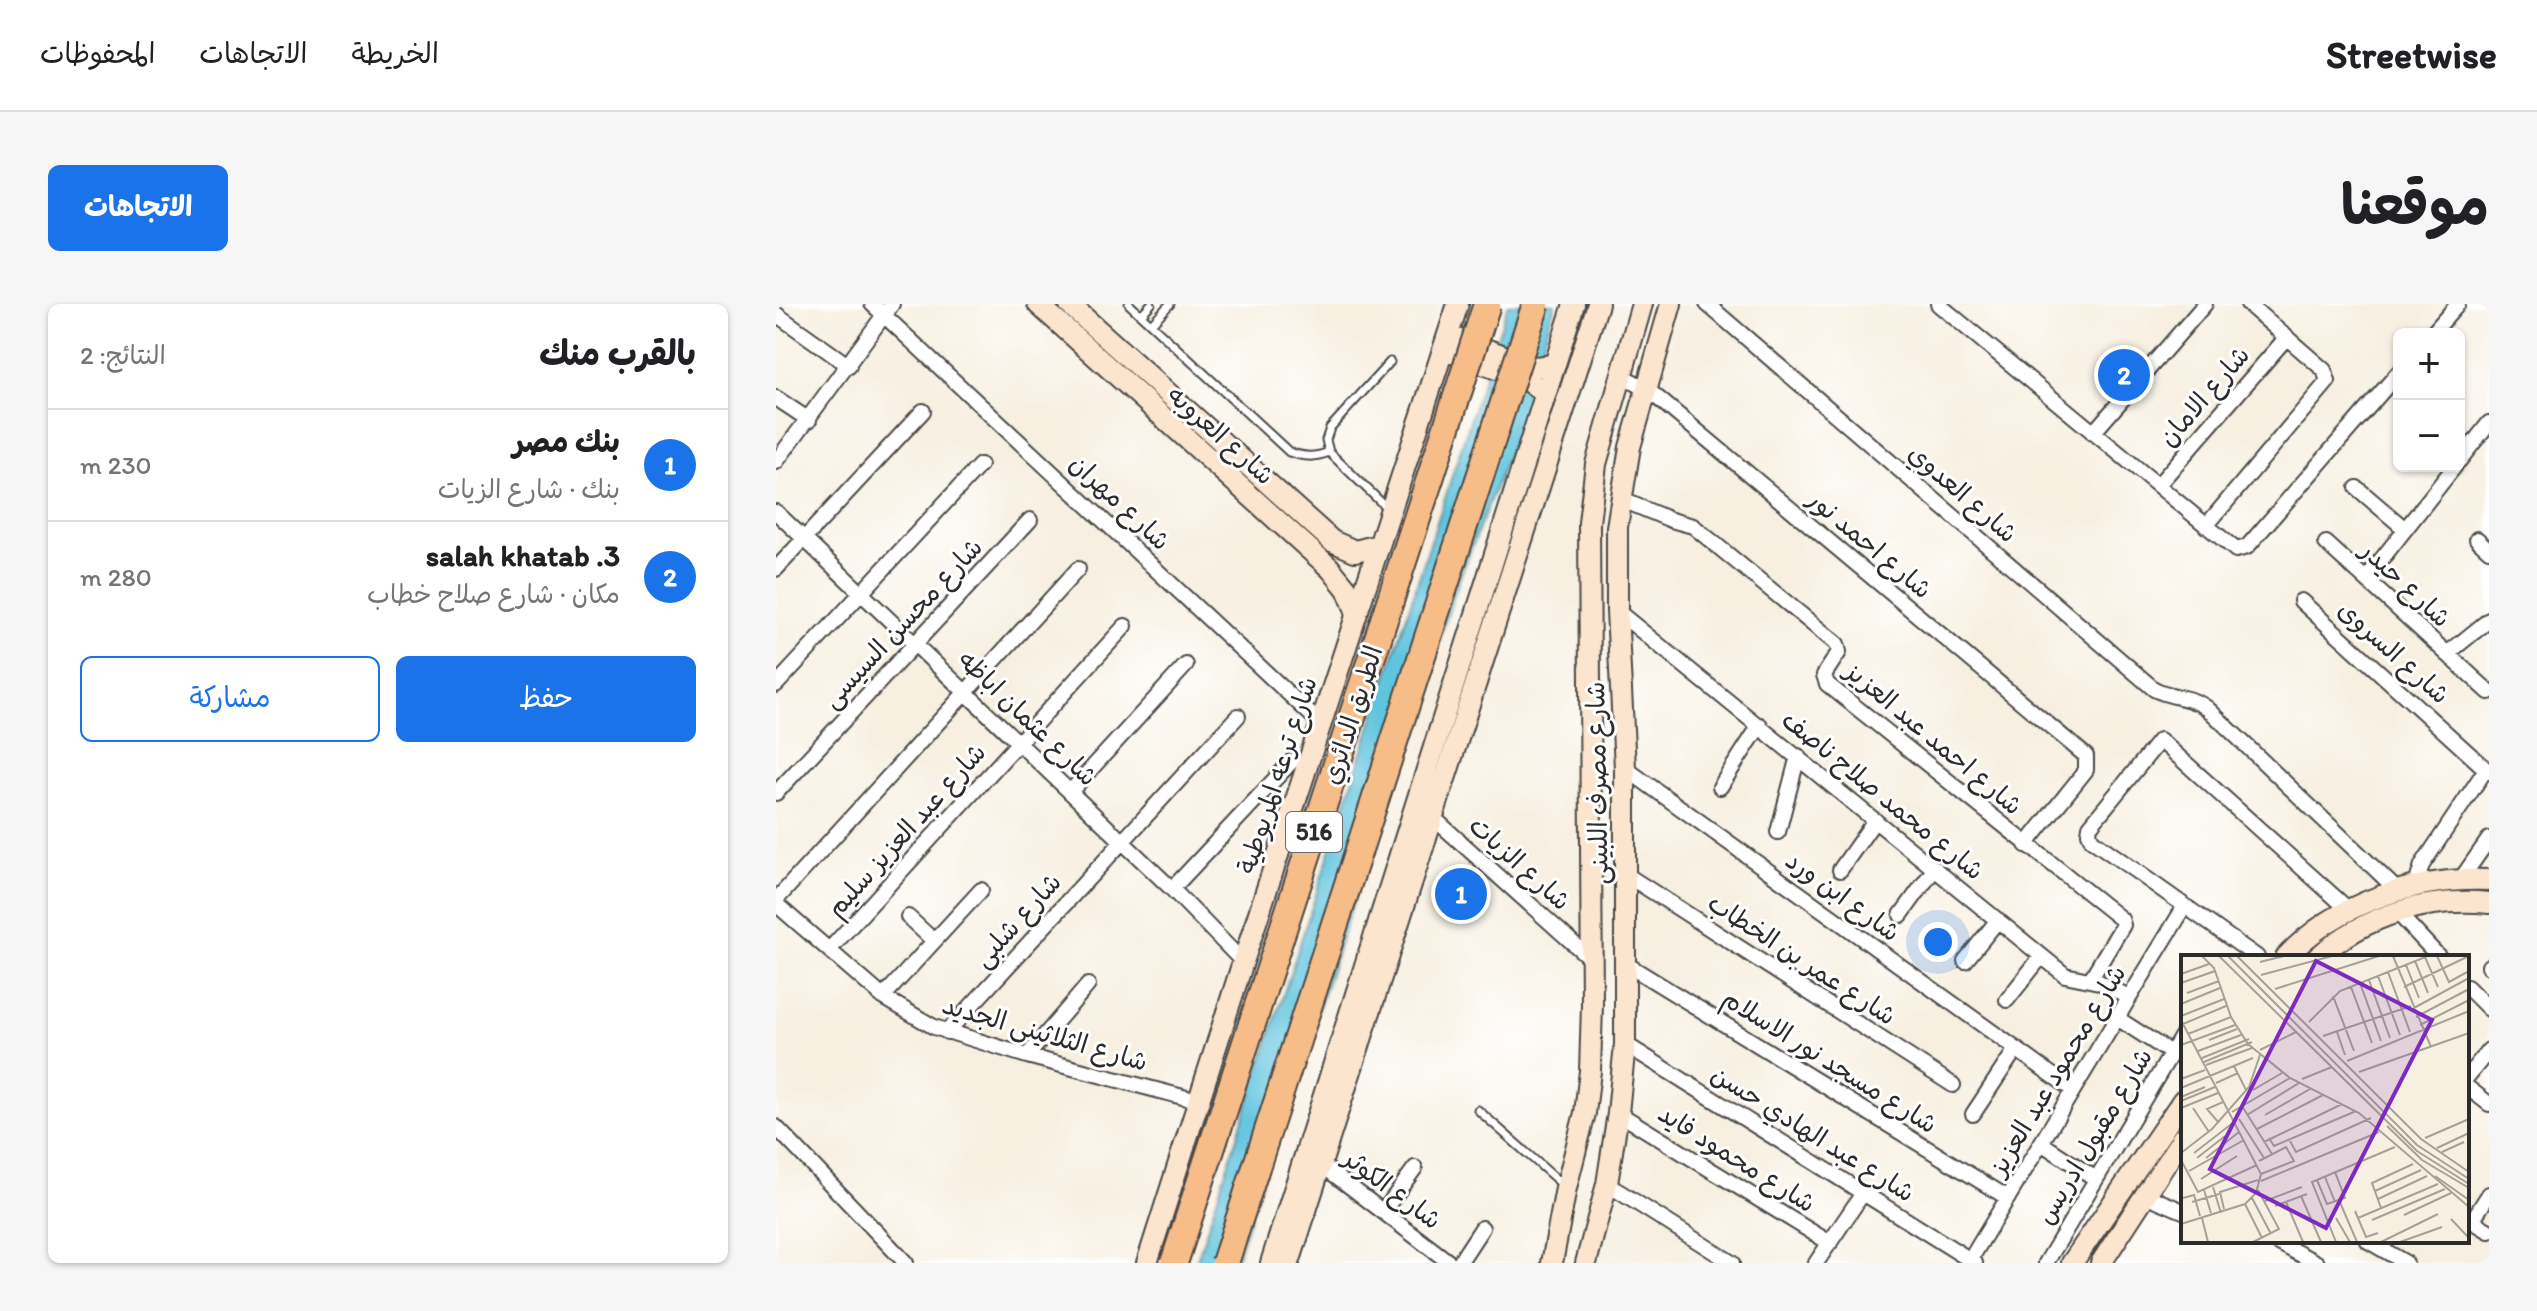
<!DOCTYPE html>
<html lang="ar">
<meta charset="utf-8">
<style>
:root{--surface:#fff;--page:#f6f6f6;--text:#202124;--muted:#757577;--line:#e0e0e0;--accent:#1a73e8}
body{margin:0;font-family:Itim,"Playpen Sans Arabic",sans-serif;background:var(--page);color:var(--text);direction:rtl}
.controls{position:absolute;right:24px;top:24px;display:grid;overflow:hidden;border-radius:12px;box-shadow:0 2px 6px #0004}
.controls button{width:72px;height:72px;display:grid;place-items:center;padding:0;border:0;border-bottom:2px solid var(--line);background:var(--surface);color:var(--text);font:40px sans-serif}
.you{position:absolute;left:1162px;top:638px;width:28px;height:28px;margin:-20px;border:6px solid #fff;border-radius:50%;background:#1a73e8;box-shadow:0 0 0 12px #1a73e833}
.badge{display:grid;place-items:center;width:52px;height:52px;border-radius:50%;background:var(--accent);color:#fff;font-size:26px;font-weight:700}
.pin{position:absolute;translate:-50% -50%;border:4px solid #fff;box-shadow:0 2px 8px #0006}
.list{margin:0;padding:0;list-style:none}
h2{display:flex;justify-content:space-between;align-items:center;height:104px;margin:0;padding:0 32px;font-size:34px}
h2 small{font-size:26px;font-weight:400;color:var(--muted)}
.list li{display:grid;grid-template-columns:52px 1fr auto;gap:24px;align-items:center;box-sizing:border-box;height:112px;padding:0 32px;border-top:2px solid var(--line)}
.list b{display:block;font-size:30px;white-space:nowrap}
.list p{margin:0;font-size:26px;white-space:nowrap;color:var(--muted)}
.list em{font-size:26px;font-style:normal;color:var(--muted)}
.actions{display:flex;gap:16px;padding:24px 32px}
.actions a{flex:1;padding:18px 0;border:2px solid var(--accent);border-radius:12px;text-align:center;font-size:28px;color:var(--accent)}
.actions .main{background:var(--accent);color:#fff}
.map{position:relative;flex:none;width:1713px;height:959px;overflow:hidden;direction:ltr;border-radius:12px}
header{display:flex;align-items:center;gap:48px;box-sizing:border-box;height:112px;padding:0 40px;background:var(--surface);border-bottom:2px solid var(--line)}
header strong{font-size:38px}
nav{display:flex;gap:44px;margin-inline-start:auto;font-size:28px}
.intro{display:flex;align-items:center;justify-content:space-between;box-sizing:border-box;height:192px;padding:0 48px}
h1{margin:0;font-size:56px}
.button{padding:20px 36px;border-radius:12px;background:var(--accent);color:#fff;font-size:28px;font-weight:700}
main{display:flex;gap:48px;padding:0 48px}
aside{flex:1;background:var(--surface);border-radius:12px;box-shadow:0 2px 6px #0004}
.map>svg:first-child{display:block}
</style>
<header>
<strong>Streetwise</strong>
<nav><a>الخريطة</a><a>الاتجاهات</a><a>المحفوظات</a></nav>
</header>
<div class="intro"><h1>موقعنا</h1><a class="button">الاتجاهات</a></div>
<main>
<div class="map">
<svg width="1713" height="959" viewBox="0 0 1713 959">
<rect width="100%" height="100%" fill="#fff"/>
<filter id="ink" filterUnits="userSpaceOnUse"><feTurbulence type="fractalNoise" baseFrequency=".0125" numOctaves="2"/><feDisplacementMap in="SourceGraphic" scale="16" xChannelSelector="R" yChannelSelector="G"/><feConvolveMatrix kernelMatrix="1 2 1 2 8 2 1 2 1" color-interpolation-filters="sRGB"/></filter>
<filter id="wash" filterUnits="userSpaceOnUse"><feTurbulence type="fractalNoise" baseFrequency=".006" numOctaves="4" result="noise"/><feDisplacementMap in="SourceGraphic" scale="32" xChannelSelector="R" yChannelSelector="G"/><feGaussianBlur stdDeviation="1.8" result="paint"/><feColorMatrix in="noise" values="0 0 0 0 0 0 0 0 0 0 0 0 0 0 0 0 0 1.4 0 .05"/><feComposite in="paint" operator="in"/></filter>
<g filter="url(#wash)">
<rect width="100%" height="100%" fill="#f7efe0"/>
<!-- water -->
<path fill="#60c4de" stroke="#467884" stroke-width="2" d="M732,0H779L740,130L683,276L459,959H420Z"/>
</g>
<g filter="url(#ink)">
<g fill="none" stroke-linecap="round" stroke-linejoin="round">
<!-- lane casing -->
<g stroke="#4a4846" stroke-width="11">
<path id="lane" d="M353,0L513,148C528,153 538,154 553,148
M365,11L375,0
M375,20L394,0
M613,206L553,148L550,136L554,124L614,58
M702,806L789,883"/>
</g>
<!-- street casing -->
<g stroke="#4a4846" stroke-width="18">
<path id="street" d="M96,0L546,421
M931,0L1378,385C1395,394 1415,392 1431,404L1622,587
M1162,0L1460,246L1471,243L1623,68
M0,10L73,62
M1656,30L1682,0
M844,71L871,85L1310,452V466L1250,541
M0,94L33,116
M1317,129L1429,0
M1683,157L1713,119
M0,158L116,0
M1382,181L1511,33
M1581,184L1629,225
M844,195L895,216L917,222L1061,340L1063,348L1048,371L1051,380L1345,615L1347,621L1314,676
M0,208L396,585L467,658
M1430,222L1552,77L1548,66L1472,0
M1701,235L1713,246
M1550,239L1713,388
M0,265L147,107
M1590,275L1679,162
M1525,297L1713,468
M841,307L1289,671L1323,678L1353,693
M1671,350L1713,316
M0,381L204,161
M849,464L1297,786
M944,483L984,421
M294,488L410,361
M0,489L254,216
M652,509L816,656
M1002,528L1022,452
M1064,566L1099,516
M849,570L1177,781
M1685,575L1713,535
M1640,581L1646,561L1710,465
M396,585L516,457
M0,596L302,265
M0,600L107,693L158,723L251,752L422,797
M1620,607L1663,653
M1125,611L1159,564
M132,613L158,637
M53,646L349,322
M1481,653L1316,536L1313,529L1314,522L1384,436L1573,606
M1189,657L1222,616
M850,660L1232,894
M1713,663V662
M1691,683L1713,705
M107,693L205,586
M1231,696L1265,653
M1341,714L1395,749
M171,728L462,412
M849,740L1199,959
M251,752L312,681
M1691,773L1713,746
M1691,783L1713,800
M842,809L1054,939
M1197,810L1240,745
M0,823L130,959
M1265,839L1320,875
M538,855L674,959
M831,880L956,959
M1369,891L1407,907
M607,908L639,864
M1691,914L1713,927
M1696,917L1713,890
M1499,937L1541,959
M1592,937L1630,959
M1194,956L1409,602
M683,959L706,924
M1040,959L1087,889
M1270,959L1407,730"/>
</g>
<!-- secondary casing -->
<g stroke="#4a4846" stroke-width="24">
<path id="secondary" d="M262,0L554,264L571,285L581,309
M293,0L556,237L579,247L603,241
M685,36L758,63L778,61
M679,50L752,76L769,91
M1510,653C1562,598 1639,573 1713,576
M1542,653C1590,611 1650,593 1713,599
M371,959L467,658L682,0
M495,959L798,0
M513,959L822,0
M776,959L790,884L809,809L814,767L816,701L813,219L820,160L866,0
M810,959L831,880L842,809L849,740V464L841,307V223L854,143L895,0
M1296,959L1407,796
M1325,959L1407,833"/>
</g>
<!-- lane -->
<use href="#lane" stroke="#fff" stroke-width="7"/>
<!-- street -->
<use href="#street" stroke="#fff" stroke-width="14"/>
<!-- secondary -->
<use href="#secondary" stroke="#fce5cf" stroke-width="20"/>
<!-- highway-bridge casing -->
<g stroke="#4a4846" stroke-width="30" stroke-linecap="butt">
<path id="highway-bridge" d="M398,959L711,0
M449,959L760,0"/>
</g>
<!-- highway-bridge -->
<use href="#highway-bridge" stroke="#f7bd88" stroke-width="26"/>
</g>
</g>
<g text-anchor="middle" stroke-width="6" stroke-linejoin="round" paint-order="stroke">
<!-- shield labels -->
<rect fill="#fff" stroke="#6b6b6b" stroke-width="2" x="510" y="508" width="56" height="40" rx="6"/>
<g font-size="24" font-weight="bold" fill="#2b2b2b">
<text x="538" y="536">516</text>
</g>
<!-- street labels -->
<g font-size="26" fill="#2b2b2b" stroke="#fff">
<text transform="translate(1428 92) rotate(-49)" y="9">شارع الامان</text>
<text transform="translate(445 131) rotate(42)" y="9">شارع العروبه</text>
<text transform="translate(1187 189) rotate(41)" y="9">شارع العدوي</text>
<text transform="translate(344 198) rotate(43)" y="9">شارع مهران</text>
<text transform="translate(1094 240) rotate(40)" y="9">شارع احمد نور</text>
<text transform="translate(1630 280) rotate(43)" y="9">شارع حيدر</text>
<text transform="translate(126 319) rotate(-47)" y="9">شارع محسن السيسى</text>
<text transform="translate(1618 348) rotate(42)" y="9">شارع السروى</text>
<text transform="translate(576 411) rotate(-72)" y="9">الطريق الدائري</text>
<text transform="translate(252 414) rotate(44)" y="9">شارع عثمان اباظه</text>
<text transform="translate(1158 434) rotate(40)" y="9">شارع احمد عبد العزيز</text>
<text transform="translate(501 471) rotate(-72)" y="9">شارع ترعه المريوطية</text>
<text transform="translate(821 479) rotate(-91)" y="9">شارع مصرف اللبينى</text>
<text transform="translate(1107 491) rotate(39)" y="9">شارع محمد صلاح ناصف</text>
<text transform="translate(130 526) rotate(-48)" y="9">شارع عبد العزيز سليم</text>
<text transform="translate(744 559) rotate(42)" y="9">شارع الزيات</text>
<text transform="translate(1067 592) rotate(36)" y="9">شارع ابن ورد</text>
<text transform="translate(241 616) rotate(-48)" y="9">شارع شلبى</text>
<text transform="translate(1026 655) rotate(33)" y="9">شارع عمر بن الخطاب</text>
<text transform="translate(269 729) rotate(16)" y="9">شارع الثلاثينى الجديد</text>
<text transform="translate(1054 757) rotate(32)" y="9">شارع مسجد نور الاسلام</text>
<text transform="translate(1281 766) rotate(-59)" y="9">شارع محمود عبد العزيز</text>
<text transform="translate(1037 829) rotate(32)" y="9">شارع عبد الهادي حسن</text>
<text transform="translate(1318 832) rotate(-59)" y="9">شارع مقبول ادريس</text>
<text transform="translate(961 854) rotate(32)" y="9">شارع محمود فايد</text>
<text transform="translate(617 885) rotate(37)" y="9">شارع الكوثر</text>
</g>
</g>
<!-- overview -->
<g transform="translate(1405 651)">
<rect width="288" height="288" fill="#f7efe0"/>
<path fill="none" stroke="#a5a198" stroke-width="2" d="M21,1L33,13L50,62L67,89L109,123L178,158L288,252M38,1L236,196L288,229M47,1L236,190L288,224M56,1L240,184L288,217M212,1L250,92M256,1L268,27L288,16M244,2L257,32M234,6L247,38M79,7L103,1M225,10L238,43M207,17L229,77M0,19L28,9M80,20L151,1M197,21L219,80M188,25L209,83M0,28L34,16M179,28L200,86M170,32L191,88M223,32L288,1M94,34L198,1M6,38L38,26M152,41L173,96M0,49L39,33M231,54L288,23M0,61L43,44M235,62L288,34M0,65L80,219L75,238L64,249L0,269M128,67L159,36L247,1M2,69L45,51M239,70L288,45M156,77L164,100M7,79L50,62M142,81L230,51M28,85L56,74M0,90L54,70M79,95L115,77M17,96L60,80M21,103L68,84M166,106L288,56M23,107L71,87M25,110L71,93M53,111L65,135M178,117L288,78M0,124L24,115M121,124L151,112M35,128L57,118M0,133L72,103M72,135L101,118M0,142L24,132M0,146L34,132M61,151L91,199M0,153L37,138M12,153L28,177M51,157L109,123M66,160L118,128M84,160L129,134M58,164L83,203M38,168L26,154L42,147M206,171L241,205L288,233M76,174L142,140M88,183L93,191L175,156M244,183L288,164M108,184L115,197L190,163M83,187L161,149M256,193L288,178M261,197L283,187M0,198L31,174L68,132L79,100M13,198L53,167M16,203L44,181M25,203L58,177M0,205L17,237L76,210M78,206L105,192L113,206L80,219M8,216L63,185M254,221L288,245M144,222L154,247M20,224L56,201M136,225L146,249L164,243L154,217M80,226L198,177M32,232L40,258M23,235L30,258M194,236L240,215M120,241L140,287M2,243L13,240L19,261M71,243L90,279M197,244L246,221M158,245L176,287M84,246L121,232M11,247L38,239M105,247L122,287M64,249L81,283M94,251L126,239M200,253L191,228L232,209M43,254L39,237L77,225M174,256L185,282L197,278M223,260L270,238M21,263L27,287M155,263L169,287M177,263L257,229M270,264L288,283M191,265L264,234M72,287L98,274L77,235M155,287L131,227L214,192M200,287L257,259M219,287L261,272"/>
<path fill="#7b2cbf" fill-opacity="0.15" stroke="#7b2cbf" stroke-width="4" d="M135,6L251,65L145,273L29,214Z"/>
<rect width="288" height="288" fill="none" stroke="#2b2b2b" stroke-width="4"/>
</g>
</svg>
<div class="controls">
<button>+</button>
<button>−</button>
</div>
<div class="you"></div>
<div class="pin badge" style="left:685px;top:590px">1</div>
<div class="pin badge" style="left:1348px;top:71px">2</div>
</div>
<aside>
<h2>بالقرب منك<small>النتائج: 2</small></h2>
<ul class="list">
<li><span class="badge">1</span><div><b>بنك مصر</b><p>بنك · شارع الزيات</p></div><em>230 m</em></li>
<li><span class="badge">2</span><div><b>3. salah khatab</b><p>مكان · شارع صلاح خطاب</p></div><em>280 m</em></li>
</ul>
<div class="actions"><a class="main">حفظ</a><a>مشاركة</a></div>
</aside>
</main>
